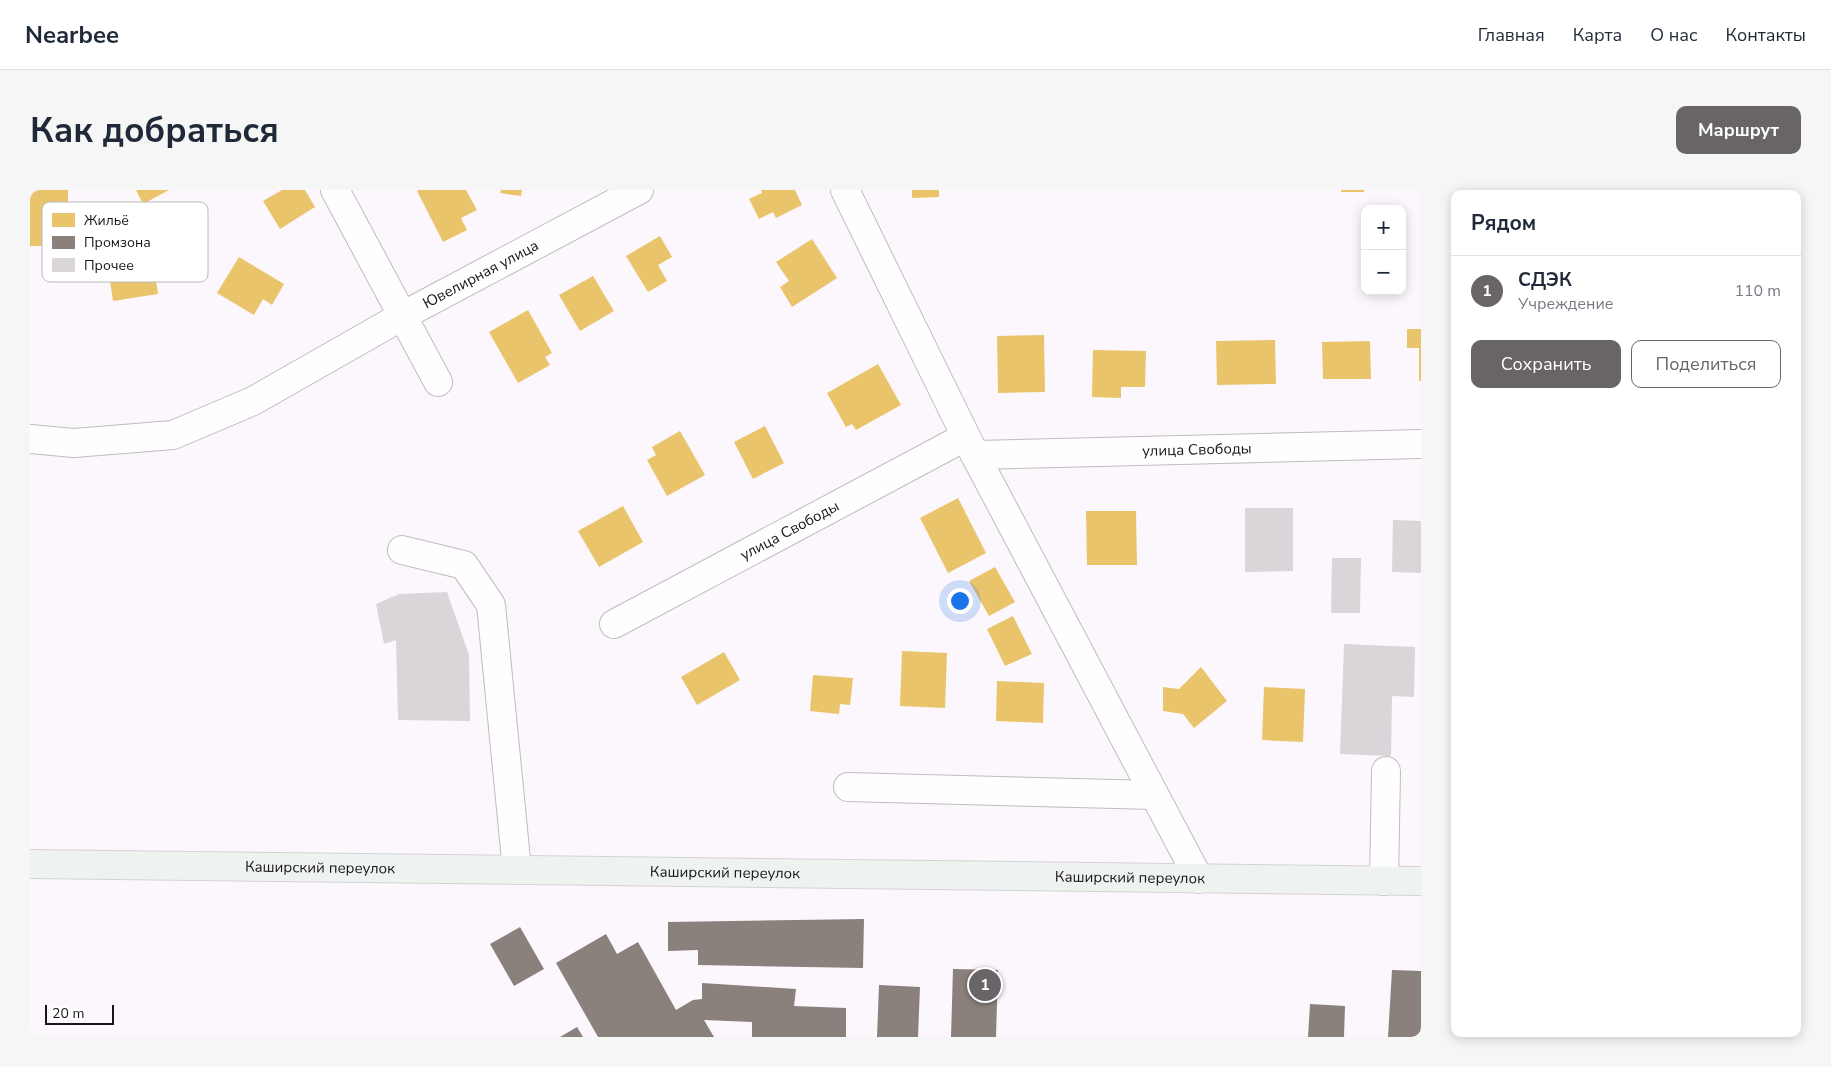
<!DOCTYPE html>
<html lang="ru">
<meta charset="utf-8">
<style>
:root{--surface:#fff;--page:#f6f6f7;--text:#1f2937;--muted:#747a83;--line:#e0e1e3;--accent:#686468}
body{margin:0;font-family:"Nunito Sans",sans-serif;background:var(--page);color:var(--text)}
.controls{position:absolute;right:15px;top:15px;display:grid;overflow:hidden;border-radius:10px;box-shadow:0 2px 12px #0003}
.controls button{width:45px;height:45px;display:grid;place-items:center;padding:0;border:0;border-bottom:1px solid var(--line);background:var(--surface);color:var(--text);font:25px sans-serif}
.scale{position:absolute;left:15px;bottom:12px;width:69px;box-sizing:border-box;padding-left:5px;border:2px solid #181518;border-top:0;font-size:14px;line-height:18px;white-space:nowrap;color:#181518;-webkit-text-stroke:4px #fff;paint-order:stroke}
.you{position:absolute;left:929px;top:410px;width:18px;height:18px;margin:-12px;border:4px solid #fff;border-radius:50%;background:#1a73e8;box-shadow:0 0 0 8px #1a73e833}
.badge{display:grid;place-items:center;width:32px;height:32px;border-radius:50%;background:var(--accent);color:#fff;font-size:16px;font-weight:700}
.pin{position:absolute;translate:-50% -50%;border:2px solid #fff;box-shadow:0 1px 5px #0006}
.list{margin:0;padding:0;list-style:none}
h2{display:flex;justify-content:space-between;align-items:center;height:65px;margin:0;padding:0 20px;font-size:21px}
h2 small{font-size:16px;font-weight:400;color:var(--muted)}
.list li{display:grid;grid-template-columns:32px 1fr auto;gap:15px;align-items:center;box-sizing:border-box;height:70px;padding:0 20px;border-top:1px solid var(--line)}
.list b{display:block;font-size:19px;white-space:nowrap}
.list p{margin:0;font-size:16px;white-space:nowrap;color:var(--muted)}
.list em{font-size:16px;font-style:normal;color:var(--muted)}
.actions{display:flex;gap:10px;padding:15px 20px}
.actions a{flex:1;padding:11px 0;border:1px solid var(--accent);border-radius:10px;text-align:center;font-size:18px;color:var(--accent)}
.actions .main{background:var(--accent);color:#fff}
.map{position:relative;flex:none;width:1391px;height:847px;overflow:hidden;border-radius:10px}
header{display:flex;align-items:center;gap:30px;box-sizing:border-box;height:70px;padding:0 25px;background:var(--surface);border-bottom:1px solid var(--line)}
header strong{font-size:24px}
nav{display:flex;gap:28px;margin-inline-start:auto;font-size:18px}
.intro{display:flex;align-items:center;justify-content:space-between;box-sizing:border-box;height:120px;padding:0 30px}
h1{margin:0;font-size:35px}
.button{padding:12px 22px;border-radius:10px;background:var(--accent);color:#fff;font-size:18px;font-weight:700}
main{display:flex;gap:30px;padding:0 30px}
aside{flex:1;background:var(--surface);border-radius:10px;box-shadow:0 2px 12px #0003}
.map>svg:first-child{display:block}
</style>
<header>
<strong>Nearbee</strong>
<nav><a>Главная</a><a>Карта</a><a>О нас</a><a>Контакты</a></nav>
</header>
<div class="intro"><h1>Как добраться</h1><a class="button">Маршрут</a></div>
<main>
<div class="map">
<svg width="1391" height="847" viewBox="0 0 1391 847">
<rect width="100%" height="100%" fill="#fcf7fd"/>
<!-- homes -->
<path fill="#e9c46a" d="M0,0H38V56H0Z
M106,0H139L113,14Z
M252,0H275L285,17L250,39L233,11Z
M389,0H436L447,20L431,28L437,40L413,52L387,1Z
M471,0H492L491,6L470,3Z
M731,0H765L772,15L746,28L743,22L729,29L719,9L732,3Z
M882,0H909V7L882,8Z
M1311,0H1334V2H1311Z
M630,46L642,67L628,75L637,91L618,102L596,66Z
M108,49L112,72L123,70L128,104L83,111L78,77L86,76L82,53Z
M782,49L807,88L762,117L750,97L759,91L746,72Z
M209,67L254,94L242,115L233,109L224,125L187,103Z
M563,86L584,121L550,141L529,105Z
M498,120L522,163L515,167L520,175L488,193L459,142Z
M1377,139H1391V191H1389V158H1377Z
M1014,145L1015,202L968,203L967,146Z
M1245,150L1246,194L1187,195L1186,151Z
M1340,151L1341,189H1293L1292,152Z
M1063,160L1116,161L1115,197H1091V208L1062,207Z
M848,174L871,215L826,240L822,234L816,237L797,203Z
M735,236L754,273L723,289L704,252Z
M650,241L675,285L637,306L617,270L626,265L622,257Z
M928,308L956,363L918,383L890,328Z
M593,316L613,352L569,377L548,341Z
M1056,321H1106L1107,375H1057Z
M965,377L985,412L959,426L939,391Z
M983,426L1002,464L975,476L957,439Z
M872,461L917,463L915,518L870,516Z
M694,462L710,490L667,515L651,487Z
M1171,477L1197,511L1164,538L1153,524L1133,521V497L1149,499Z
M783,485L823,488L820,515L810,514L809,524L780,521Z
M967,491L1014,493L1013,533L966,531Z
M1234,497L1275,499L1273,552L1232,550Z"/>
<!-- industry -->
<path fill="#8a817c" d="M834,729L833,778L668,775V760L638,761V732Z
M490,737L514,779L484,796L460,754Z
M576,744L587,764L608,752L646,820L663,810L672,809V793L766,799L764,816L816,818V847H722V832L674,830L684,847H568L526,773Z
M923,779L968,780L966,847H921Z
M1362,780L1391,781V847H1358Z
M849,795L890,797L888,847H847Z
M1280,814L1315,816L1314,847H1278Z
M547,837L553,847H530Z"/>
<!-- building -->
<path fill="#d9d5d9" d="M1215,318H1263V381L1215,382Z
M1363,330L1391,331V383L1362,382Z
M1302,368H1331L1330,423H1301Z
M417,402L439,465L440,531L368,530L366,450L354,454L346,414L369,404Z
M1314,454L1385,457L1384,507L1362,506L1361,566L1310,564Z"/>
<g fill="none" stroke-linecap="round" stroke-linejoin="round">
<!-- minor casing -->
<g stroke="#bfbbbf" stroke-width="30">
<g id="minor">
<path d="M305,0L408,192"/>
<path d="M815,0L945,265L1169,689"/>
<path id="s1" d="M0,249L44,253L143,245L223,211L374,125L609,0"/>
<path id="s2" d="M945,265L1391,254"/>
<path d="M372,360L434,375L461,415L487,680"/>
<path id="s3" d="M584,434L935,247"/>
<path d="M818,597L1124,605"/>
<path d="M1354,691L1356,581"/>
</g>
</g>
<!-- major casing -->
<g stroke="#d5d2d5" stroke-width="30">
<g id="major">
<path id="s4" d="M0,674L1391,691"/>
</g>
</g>
<!-- minor -->
<use href="#minor" stroke="#fffeff" stroke-width="28"/>
<!-- major -->
<use href="#major" stroke="#eef3ef" stroke-width="28"/>
</g>
<g text-anchor="middle" stroke-width="5" stroke-linejoin="round" paint-order="stroke">
<!-- street labels -->
<g font-size="15" fill="#181518" stroke="#fff">
<text dy="5" stroke="none"><textPath href="#s1" startOffset="491">Ювелирная улица</textPath></text>
<text dy="5" stroke="none"><textPath href="#s2" startOffset="222">улица Свободы</textPath></text>
<text dy="5" stroke="none"><textPath href="#s3" startOffset="199">улица Свободы</textPath></text>
<text dy="5" stroke="none"><textPath href="#s4" startOffset="290">Каширский переулок</textPath></text>
<text dy="5" stroke="none"><textPath href="#s4" startOffset="695">Каширский переулок</textPath></text>
<text dy="5" stroke="none"><textPath href="#s4" startOffset="1100">Каширский переулок</textPath></text>
</g>
</g>
<!-- legend -->
<rect x="12" y="12" width="166" height="80" rx="8" fill="#fff" stroke="#bab9ba" stroke-width="1"/>
<rect x="22" y="23" width="23" height="14" fill="#e9c46a"/>
<rect x="22" y="46" width="23" height="13" fill="#8a817c"/>
<rect x="22" y="68" width="23" height="14" fill="#d9d5d9"/>
<g font-size="14" fill="#181518">
<text x="54" y="35">Жильё</text>
<text x="54" y="57">Промзона</text>
<text x="54" y="80">Прочее</text>
</g>
</svg>
<div class="controls">
<button>+</button>
<button>−</button>
</div>
<div class="scale">20 m</div>
<div class="you"></div>
<div class="pin badge" style="left:955px;top:795px">1</div>
</div>
<aside>
<h2>Рядом<small></small></h2>
<ul class="list">
<li><span class="badge">1</span><div><b>СДЭК</b><p>Учреждение</p></div><em>110 m</em></li>
</ul>
<div class="actions"><a class="main">Сохранить</a><a>Поделиться</a></div>
</aside>
</main>
